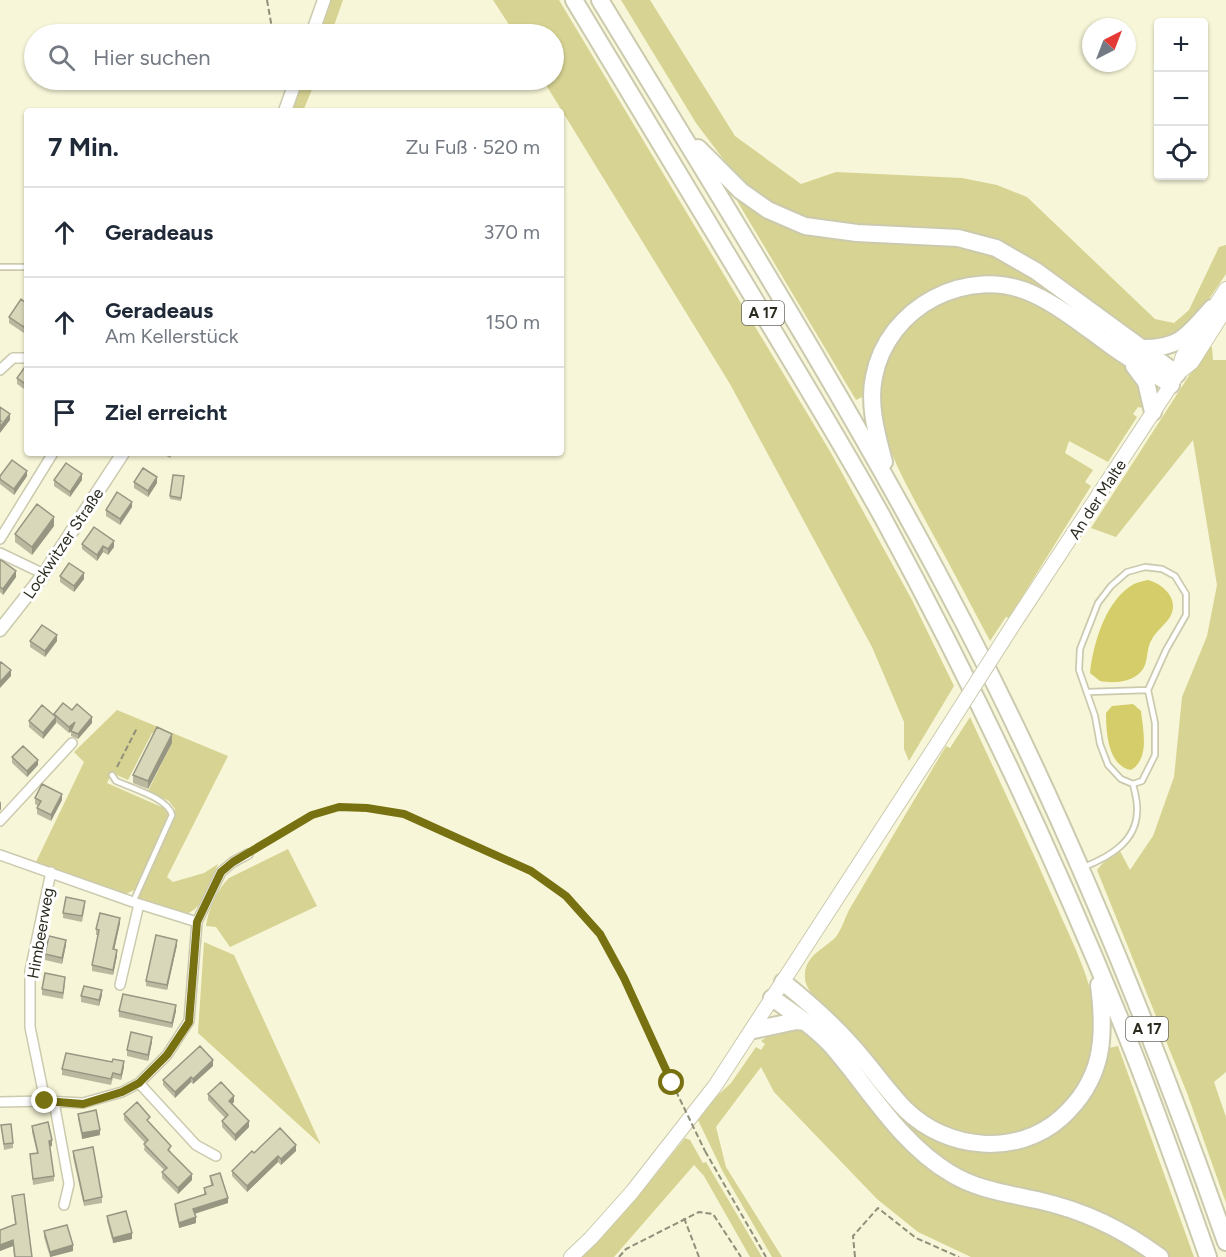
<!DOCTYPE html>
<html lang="de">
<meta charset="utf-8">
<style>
:root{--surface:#fff;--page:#f2f2f3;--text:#1f2937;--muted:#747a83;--line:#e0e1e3}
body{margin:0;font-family:Figtree,sans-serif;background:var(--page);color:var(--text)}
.controls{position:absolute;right:18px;top:18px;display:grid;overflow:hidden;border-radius:6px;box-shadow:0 2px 4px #0004}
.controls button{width:54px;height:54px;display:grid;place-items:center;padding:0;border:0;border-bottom:2px solid var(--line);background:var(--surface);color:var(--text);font:30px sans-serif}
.compass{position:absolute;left:1082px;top:18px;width:54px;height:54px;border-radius:50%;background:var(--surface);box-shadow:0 2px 4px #0004;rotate:42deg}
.stop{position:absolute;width:18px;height:18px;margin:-14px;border:4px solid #787111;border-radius:50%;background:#fff}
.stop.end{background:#787111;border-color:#fff;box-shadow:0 2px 6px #0008}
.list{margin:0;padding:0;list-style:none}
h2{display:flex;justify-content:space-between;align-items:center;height:78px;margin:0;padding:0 24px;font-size:26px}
h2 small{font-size:20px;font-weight:400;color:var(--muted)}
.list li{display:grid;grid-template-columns:39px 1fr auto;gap:18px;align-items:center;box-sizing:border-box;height:90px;padding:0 24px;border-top:2px solid var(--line)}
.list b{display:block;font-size:22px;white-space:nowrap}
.list p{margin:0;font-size:20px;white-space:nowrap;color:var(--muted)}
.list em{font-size:20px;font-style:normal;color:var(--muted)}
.icon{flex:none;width:33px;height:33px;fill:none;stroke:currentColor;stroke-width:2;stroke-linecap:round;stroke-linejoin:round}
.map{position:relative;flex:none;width:1226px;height:1257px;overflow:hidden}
.search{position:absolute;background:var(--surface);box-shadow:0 2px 4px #0004;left:24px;top:24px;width:540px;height:66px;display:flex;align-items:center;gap:15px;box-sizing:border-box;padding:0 21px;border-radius:33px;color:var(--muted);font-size:22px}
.panel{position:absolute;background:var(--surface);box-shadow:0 2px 4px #0004;left:24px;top:108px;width:540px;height:348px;border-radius:6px}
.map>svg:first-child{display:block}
</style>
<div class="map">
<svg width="1226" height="1257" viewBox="0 0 1226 1257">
<rect width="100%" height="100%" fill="#f7f6d8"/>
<!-- green -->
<path fill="#d7d392" d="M330,0H343L331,34H318Z
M493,0H559L831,453L912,600L954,686L909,761L904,749V722L872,647L730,384L543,80H554V34H515Z
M621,0H650L735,136L801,184L836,172L962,178L997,185L1027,197L1155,319L1174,323L1189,310L1219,247L1226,245V274L1192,324L1179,336L1144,341L1014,252L844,227L790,214L745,188L696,123Z
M302,80H316L303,111H291Z
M739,197L767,216L980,248L1009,262L1145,357C1120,341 1096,326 1072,310C1055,300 1039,287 1020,281C941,257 869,317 864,396L856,400L736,199Z
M982,291L1015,294L1049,310L1128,367L1146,397L1143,408L1138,407L1133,414L1137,417L1108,462L1069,441L1065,453L1093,470L1085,482L1091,486L1009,618L1006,617L990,641C970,604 951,566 930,529C911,493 889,457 880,417C871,371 898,324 938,302C951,295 968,293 982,291Z
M1208,346L1212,347L1213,360H1226V1072L1214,1082L1226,1117V1203L1187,1093L1097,870L1103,863L1120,851L1130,870L1153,836L1174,777L1182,697L1207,636L1217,585L1193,440L1116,537L1091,528Z
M117,710L228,756L167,877L173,882L204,873L218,864C211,880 204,910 185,914L138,898L173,818L175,809L169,801L148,791L172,743L152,733L128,780L112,773L107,783L166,809L169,816L136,889L126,894L35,864L84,762L74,752Z
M970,717C999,780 1029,843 1057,907C1071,940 1089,973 1094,1009C1108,1107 1005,1173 923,1115C896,1095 872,1055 849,1029C837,1017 806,995 805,979C803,957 822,950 835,938C841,931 845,918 849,910L946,746L950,748Z
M288,849L317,906L230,947L216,927L206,926C208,910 217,890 229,878Z
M204,942L234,955L321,1145L198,1033Z
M806,1009L878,1089L985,1151L1083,1106L1099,1082L1109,1048L1118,1046L1194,1257H1170L1165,1252L955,1169L924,1146L804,1012Z
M797,1028L812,1034L916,1155L1102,1226L1150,1257H971L918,1232L877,1199L774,1092L761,1067L716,1127L726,1167L782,1257H772L723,1172L698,1120L716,1097L731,1083L756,1047L761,1050L765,1044L761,1041L772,1033Z
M685,1138L690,1140L703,1163L706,1162L762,1257H750L704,1176L694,1165L614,1257H578L635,1200Z"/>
<!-- water -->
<path fill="#d4cd6a" d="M1148,580C1163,584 1180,599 1170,617C1165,625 1157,630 1152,639C1147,647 1148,656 1145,665C1138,682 1116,684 1100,681L1090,673C1093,644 1106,599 1134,584C1138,582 1143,581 1148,580Z
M1133,704L1141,711C1143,730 1150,759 1131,770C1108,766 1106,732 1106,713L1112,706Z"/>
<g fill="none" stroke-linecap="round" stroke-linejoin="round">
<!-- service casing -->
<g stroke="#cccaae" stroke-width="8">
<path id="service" d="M0,267H27
M1088,692L1148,690
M112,775L116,781C131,788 168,798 172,815L133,902
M1084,867C1109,857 1136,842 1137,812C1138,803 1135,793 1133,784L1121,779L1108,765L1100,744L1095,716L1079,670L1080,649L1098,603L1111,586L1127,572L1145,567L1162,569L1175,576L1186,594V615L1166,650L1148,690L1155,723V755L1142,781L1133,784"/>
</g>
<!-- minor casing -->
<g stroke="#cccaae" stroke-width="12">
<path id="minor" d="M0,370L13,358H27
M0,539L53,453
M0,553L44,574
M0,821L72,743
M0,855L133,902L197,922
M120,985L139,904
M139,1083L196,1145L216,1156
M45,1101L30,1027V971L51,872
M0,1102L45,1101L83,1103L122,1092L139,1083L167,1055L189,1021L197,922L221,872L233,862L248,854
M54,1102L69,1184L64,1205"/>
</g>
<!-- tertiary casing -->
<g stroke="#cccaae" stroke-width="15">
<path id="tertiary" d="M312,34L324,0
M285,111L296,80
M0,630L44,574L123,453"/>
</g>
<!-- secondary casing -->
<g stroke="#cccaae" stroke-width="16">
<path id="secondary" d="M1177,374L1192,362L1226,308
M1015,622L1171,385L1177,374L1183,356L1226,289
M571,1257L591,1238L632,1192L715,1086L939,741"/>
</g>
<!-- motorway casing -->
<g stroke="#cccaae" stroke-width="20">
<path id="motorway" d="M574,0C639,107 704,214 768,322C807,387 846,451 883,518C975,688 1058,864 1130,1044C1158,1114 1183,1186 1208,1257
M600,0C725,206 854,410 964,623C1068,823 1152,1031 1226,1242
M698,148L741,191L768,210L805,226L857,233L958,238L996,248L1036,271L1177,374
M1141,348C1180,349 1188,335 1212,308
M1134,366L1146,382L1153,412
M884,462C877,435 868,405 874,377C887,307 968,264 1033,294C1061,307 1085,327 1110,345C1129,359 1151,371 1171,385
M783,982C808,1002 832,1023 853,1047C872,1068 887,1091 906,1110C947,1150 1017,1157 1061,1118C1103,1080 1106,1039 1099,985
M772,998C791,1011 810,1024 826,1040C835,1048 842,1059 850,1068C879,1105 908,1148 950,1173C977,1190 1010,1194 1041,1201C1085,1211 1124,1230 1160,1257
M754,1030L796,1021L806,1022"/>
</g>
<!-- path -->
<path stroke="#908f7a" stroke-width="2" stroke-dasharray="6 3" stroke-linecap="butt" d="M267,0L273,34
M117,767L137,728
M256,849L312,815L339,807L367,808L404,814L531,871L566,896L600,934L624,978L672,1083
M705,1151L766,1257
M684,1218L699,1257
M619,1257L626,1249L699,1212L713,1214L741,1257
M855,1257L853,1236L878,1208L916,1238L959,1257"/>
<!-- service -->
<use href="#service" stroke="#fff" stroke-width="4.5"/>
<!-- minor -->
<use href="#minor" stroke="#fff" stroke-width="9"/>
<!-- tertiary -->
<use href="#tertiary" stroke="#fff" stroke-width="12"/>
<!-- secondary -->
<use href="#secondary" stroke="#fff" stroke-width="14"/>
<!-- motorway -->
<use href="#motorway" stroke="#fff" stroke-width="16"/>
<!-- secondary-bridge casing -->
<g stroke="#cccaae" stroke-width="16" stroke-linecap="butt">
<path id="secondary-bridge" d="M939,741L1015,622"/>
</g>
<!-- path-bridge -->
<path stroke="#908f7a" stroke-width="2" stroke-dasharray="6 3" stroke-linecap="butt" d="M672,1083L705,1151"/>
<!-- secondary-bridge -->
<use href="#secondary-bridge" stroke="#fff" stroke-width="14"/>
</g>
<!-- wall -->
<path fill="#bab9a0" d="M27,304V328L24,333L9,323V317Z
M27,364V391L17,384V378Z
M161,453H173L170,458Z
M0,476H27L14,495L0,484Z
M184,479L181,501L170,499V496Z
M54,480H82L70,497L54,486Z
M134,482L157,483L148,497L134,488Z
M132,507L120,525L106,516V510Z
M54,526L32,555L15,542V534Z
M82,544L114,547L108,555L103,552L97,561L82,549Z
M0,561L16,577L3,595L0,592Z
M60,576L84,579L74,592L60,582Z
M30,641H57L45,657L30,647Z
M72,710L92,723L78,739L71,736V731L69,733L56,722V723L43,739L29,727V721L54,716V714Z
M172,743L148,789L133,783V775Z
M12,757L38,765L27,777L12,763Z
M35,798L62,800L51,821L37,814V808L38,806L35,804Z
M85,906L82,922L63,918V913Z
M120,923L114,950L117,956L113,975L92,971V965L98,935H96V929Z
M66,945L62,964L45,960V954Z
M177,945L167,990L146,986V981Z
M65,983L63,999L42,995V989Z
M102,995L99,1006L81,1002V996Z
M119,1011H176L172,1028L119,1017Z
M152,1042L148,1061L127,1056V1050Z
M213,1066L193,1084L191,1082L175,1098L163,1085V1080Z
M124,1067L121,1080L113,1078L111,1085L62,1075V1069Z
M208,1094L234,1102L232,1104L249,1127L235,1141L222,1127V1121L225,1118L208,1100Z
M78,1114L100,1135L82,1139L78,1119Z
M124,1114L150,1123L171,1152V1153L192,1180L178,1194L162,1178V1172L164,1170L144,1150L145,1143L124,1120Z
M1,1125L13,1143V1148L4,1150Z
M32,1126L52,1146H49L54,1176V1181L33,1185L30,1154L37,1153L32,1132Z
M73,1151L102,1197V1203L84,1206L73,1157Z
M296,1151L281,1165L278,1162L247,1192L232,1176V1171L254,1153Z
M210,1176L228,1203L195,1214L196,1223L179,1228L175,1209V1204L204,1195V1188L211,1186Z
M12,1196L32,1257H14L13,1246L0,1251V1230L15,1224Z
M107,1216L132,1239L113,1243L107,1221Z
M44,1231L73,1251L50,1257L44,1237Z"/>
<!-- shaded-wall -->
<path fill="#979682" d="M27,322V328L24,333V327Z
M10,414V420L0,433V427Z
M27,471V476L14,495V489Z
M82,474V480L70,497V492Z
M157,477V483L148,497V491Z
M132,502V507L120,525V519Z
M54,517V526L32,555V547Z
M114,541V547L108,555V549Z
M103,546V552L97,561V555Z
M16,571V577L3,595V589Z
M84,573V579L74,592V586Z
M57,635V641L45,657V651Z
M11,670V676L0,688V682Z
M56,717V723L43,739V733Z
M92,717V723L78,739V734Z
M75,722V728L69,733V727Z
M172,734V743L148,789V781Z
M38,760V765L27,777V771Z
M62,794V800L51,821V815Z
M1,801V809L0,811V803Z
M120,918V923L113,955V949Z
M66,940V945L62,964V958Z
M177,940V945L167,990V985Z
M117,950V956L113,975V970Z
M102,990V995L99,1006V1000Z
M176,1005V1011L172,1028V1023Z
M152,1037V1042L148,1061V1055Z
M213,1060V1066L193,1084V1079Z
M124,1061V1067L121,1080V1075Z
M191,1077V1082L175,1098V1092Z
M234,1096V1102L229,1107V1101Z
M249,1121V1127L235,1141V1135Z
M100,1130V1135L82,1139V1133Z
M52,1140V1146L49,1147V1141Z
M296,1145V1151L281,1165V1159Z
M278,1156V1162L247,1192V1186Z
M192,1174V1180L178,1194V1188Z
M228,1198V1203L193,1214V1209Z
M196,1217V1223L179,1228V1223Z
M132,1233V1239L113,1243V1238Z
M13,1240V1246L0,1251V1245Z
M73,1245V1251L50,1257V1252Z"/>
<!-- building -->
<path fill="#d8d7ba" stroke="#979682" stroke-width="1.5" d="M21,299L27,304V322L24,327L9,317Z
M27,364V385L17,378Z
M0,407L10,414L0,427V421H1L0,420Z
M12,460L27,471L14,489L0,479V476Z
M66,463L82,474L70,492L54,480Z
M143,468L157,477L148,491L134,482Z
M173,475L184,476L181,498L170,496Z
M117,492L132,502L120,519L106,510Z
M37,504L54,517L32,547L15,534Z
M94,527L114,541L108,549L103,546L97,555L82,544Z
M1,560L16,571L3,589L0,587V561Z
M69,563L84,573L74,586L60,576Z
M42,625L57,635L45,651L30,641Z
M1,662L11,670L0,682V664Z
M63,703L72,710L77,704L92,717L78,734L71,731L75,722L69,727L54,714Z
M42,705L56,717L43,733L29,721Z
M157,727L172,734L148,781L133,775Z
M23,746L38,760L27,771L12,757Z
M42,784L62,794L51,815L37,808L41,801L35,798Z
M66,897L85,901L82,916L63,913Z
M100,913L120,918L113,949L117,950L113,970L92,965L99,930L96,929Z
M156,935L177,940L167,985L146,981Z
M49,936L66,940L62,958L45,954Z
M45,973L65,977L63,993L42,989Z
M84,986L102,990L99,1000L81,996Z
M123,994L176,1005L172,1023L119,1011Z
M131,1032L152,1037L148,1055L127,1050Z
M200,1046L213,1060L193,1079L191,1077L175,1092L163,1080Z
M66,1053L112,1062L113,1059L124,1061L121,1075L113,1073L111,1079L62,1069Z
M221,1082L234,1096L229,1101L249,1121L235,1135L222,1121L228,1115L208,1094Z
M137,1102L150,1117L147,1120L171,1146L168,1150L192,1174L178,1188L162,1172L167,1168L144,1144L148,1140L124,1114Z
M96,1110L100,1130L82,1133L78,1114Z
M48,1122L52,1140L49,1141L54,1176L33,1179L30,1154L38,1153L32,1126Z
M11,1124L13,1143L4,1144L1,1125Z
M280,1128L296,1145L281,1159L278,1156L247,1186L232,1171L252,1151L254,1153Z
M93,1147L102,1197L84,1201L73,1151Z
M220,1173L228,1198L193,1209L196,1217L179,1223L175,1204L206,1194L204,1188L213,1185L210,1176Z
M24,1194L32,1257H15L13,1240L0,1245V1230L16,1224L12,1196Z
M126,1211L132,1233L113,1238L107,1216Z
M67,1225L73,1245L50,1252L44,1231Z"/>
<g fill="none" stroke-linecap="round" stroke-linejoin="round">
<!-- route -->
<path stroke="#787111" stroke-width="8" d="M45,1101L83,1104L122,1092L139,1083L167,1055L189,1022L197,922L221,872L233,862L312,815L339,807L367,808L404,814L531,871L566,896L600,934L624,978L672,1083"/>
</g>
<g text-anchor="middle" stroke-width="6" stroke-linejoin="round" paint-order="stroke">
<!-- shield labels -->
<g fill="#fff" stroke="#6b6a62" stroke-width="1.5">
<rect x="742" y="301" width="42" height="24" rx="4.5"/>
<rect x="1126" y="1017" width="42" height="24" rx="4.5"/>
</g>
<g font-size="15" font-weight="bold" fill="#2b2a1f">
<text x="763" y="318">A 17</text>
<text x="1147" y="1034">A 17</text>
</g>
<!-- street labels -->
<g font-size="16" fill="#2b2a1f" stroke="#fff">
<text transform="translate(1097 499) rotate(-57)" y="6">An der Malte</text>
<text transform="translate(63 543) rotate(-56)" y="6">Lockwitzer Straße</text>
<text transform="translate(40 933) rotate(-80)" y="6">Himbeerweg</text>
</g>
</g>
</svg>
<div class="controls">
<button>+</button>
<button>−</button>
<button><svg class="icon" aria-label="locate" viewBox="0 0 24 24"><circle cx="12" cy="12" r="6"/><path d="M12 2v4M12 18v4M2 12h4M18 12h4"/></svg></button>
</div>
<svg class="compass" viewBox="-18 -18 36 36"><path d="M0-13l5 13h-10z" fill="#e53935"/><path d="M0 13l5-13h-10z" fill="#747a83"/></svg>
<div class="stop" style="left:672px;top:1083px"></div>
<div class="stop end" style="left:45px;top:1101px"></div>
<div class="search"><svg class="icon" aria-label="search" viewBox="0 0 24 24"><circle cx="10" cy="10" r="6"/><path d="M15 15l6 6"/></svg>Hier suchen</div>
<section class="panel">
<h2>7 Min.<small>Zu Fuß · 520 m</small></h2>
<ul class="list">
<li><svg class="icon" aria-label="ahead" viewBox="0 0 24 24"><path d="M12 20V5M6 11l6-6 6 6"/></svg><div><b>Geradeaus</b></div><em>370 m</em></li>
<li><svg class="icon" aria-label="ahead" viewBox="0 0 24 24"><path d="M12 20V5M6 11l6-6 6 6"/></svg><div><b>Geradeaus</b><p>Am Kellerstück</p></div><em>150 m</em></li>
<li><svg class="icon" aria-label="arrive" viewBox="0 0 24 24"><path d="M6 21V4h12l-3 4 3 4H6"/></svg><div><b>Ziel erreicht</b></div></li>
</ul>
</section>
</div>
